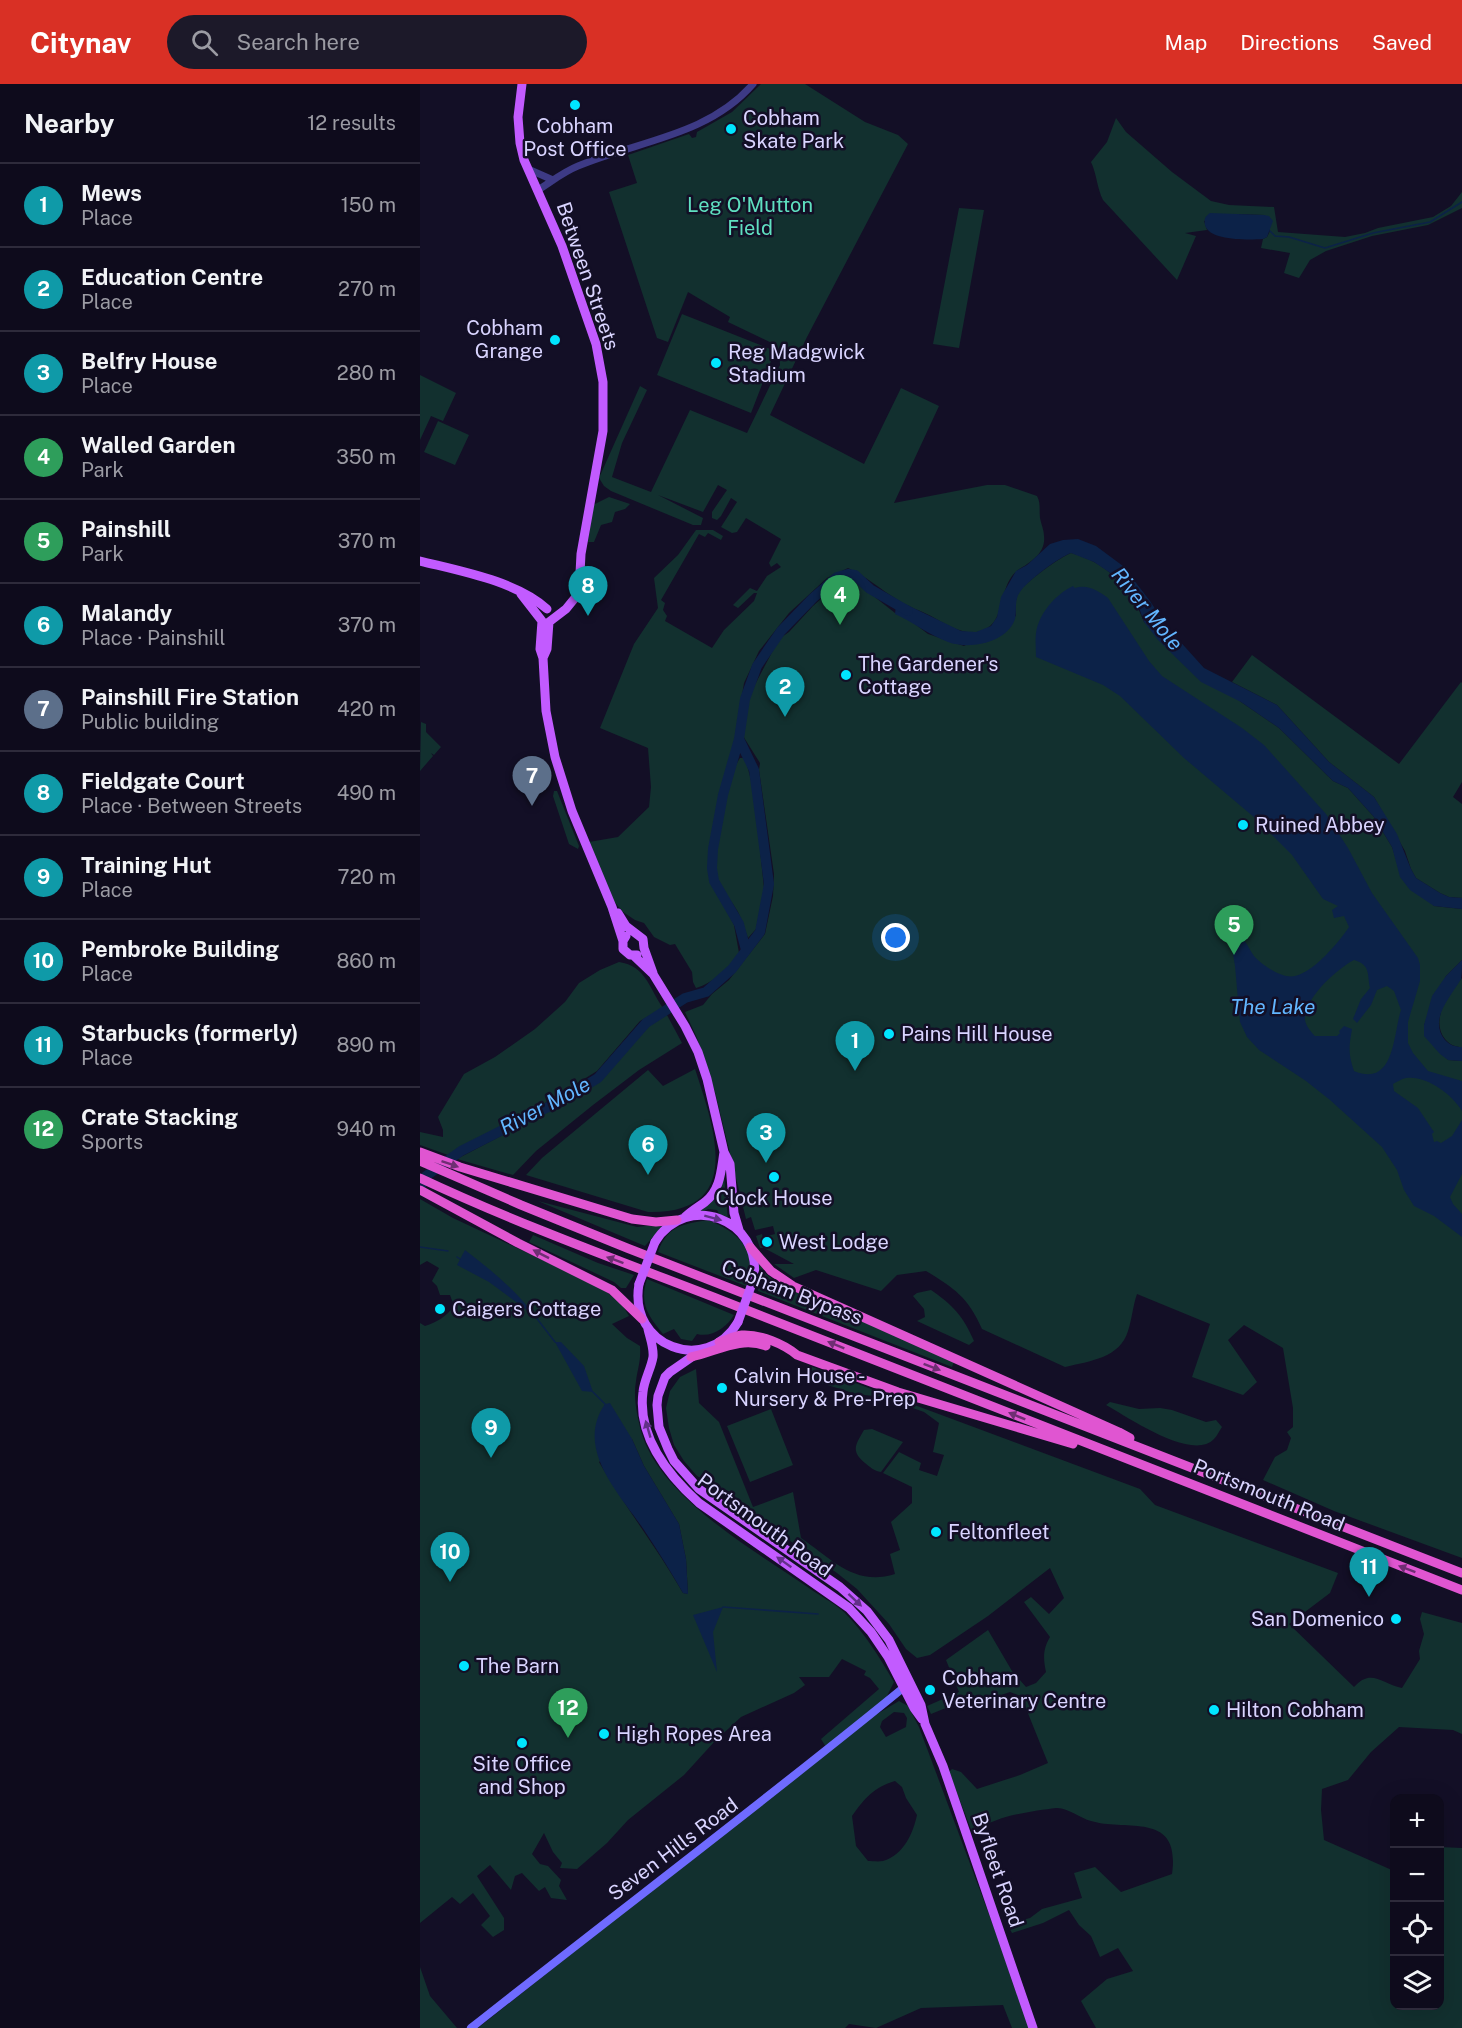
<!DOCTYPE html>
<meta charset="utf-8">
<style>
:root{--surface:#0e0b1c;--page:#1c1929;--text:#f1f3f6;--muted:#9b9ba3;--line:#2e2b3b;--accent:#d93025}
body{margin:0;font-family:"Public Sans",sans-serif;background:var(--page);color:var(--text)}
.controls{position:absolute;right:18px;bottom:18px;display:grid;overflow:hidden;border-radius:12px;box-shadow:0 6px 24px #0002}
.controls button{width:54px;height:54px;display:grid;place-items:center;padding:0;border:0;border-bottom:2px solid var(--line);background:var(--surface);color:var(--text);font:30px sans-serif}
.you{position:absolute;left:476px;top:854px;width:21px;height:21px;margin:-15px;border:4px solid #fff;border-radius:50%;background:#1a73e8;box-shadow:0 0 0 9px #1a73e833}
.badge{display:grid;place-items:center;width:39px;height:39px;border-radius:50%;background:var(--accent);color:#fff;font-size:20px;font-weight:700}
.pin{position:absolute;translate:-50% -50px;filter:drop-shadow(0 2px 3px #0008)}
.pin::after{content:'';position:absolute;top:32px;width:21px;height:18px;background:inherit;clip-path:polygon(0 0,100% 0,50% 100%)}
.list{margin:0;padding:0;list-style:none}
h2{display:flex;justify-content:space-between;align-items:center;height:78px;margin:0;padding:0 24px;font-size:26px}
h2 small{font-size:20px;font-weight:400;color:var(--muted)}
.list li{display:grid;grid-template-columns:39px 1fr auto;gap:18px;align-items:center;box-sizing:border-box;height:84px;padding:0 24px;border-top:2px solid var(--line)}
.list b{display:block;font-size:22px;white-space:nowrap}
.list p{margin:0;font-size:20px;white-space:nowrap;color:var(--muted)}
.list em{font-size:20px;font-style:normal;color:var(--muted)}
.icon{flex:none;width:33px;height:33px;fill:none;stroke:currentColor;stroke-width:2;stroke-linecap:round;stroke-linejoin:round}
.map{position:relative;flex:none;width:1042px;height:1944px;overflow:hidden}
header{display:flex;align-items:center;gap:36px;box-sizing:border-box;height:84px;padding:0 30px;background:var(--accent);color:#fff}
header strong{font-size:28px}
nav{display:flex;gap:33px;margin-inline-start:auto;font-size:21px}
.search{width:420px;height:54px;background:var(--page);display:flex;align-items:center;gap:15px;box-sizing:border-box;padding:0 21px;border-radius:33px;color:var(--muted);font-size:22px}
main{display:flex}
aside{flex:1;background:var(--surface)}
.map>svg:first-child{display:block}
</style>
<header>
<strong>Citynav</strong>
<div class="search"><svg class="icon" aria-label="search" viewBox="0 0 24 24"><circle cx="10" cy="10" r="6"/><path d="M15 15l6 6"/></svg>Search here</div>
<nav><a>Map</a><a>Directions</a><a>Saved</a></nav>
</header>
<main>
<aside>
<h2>Nearby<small>12 results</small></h2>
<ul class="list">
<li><span class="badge" style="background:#0f9aa8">1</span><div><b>Mews</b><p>Place</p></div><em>150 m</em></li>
<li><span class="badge" style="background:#0f9aa8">2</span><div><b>Education Centre</b><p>Place</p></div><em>270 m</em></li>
<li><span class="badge" style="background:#0f9aa8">3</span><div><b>Belfry House</b><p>Place</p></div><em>280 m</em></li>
<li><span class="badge" style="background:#2e9e5b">4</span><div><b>Walled Garden</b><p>Park</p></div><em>350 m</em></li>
<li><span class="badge" style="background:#2e9e5b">5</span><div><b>Painshill</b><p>Park</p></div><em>370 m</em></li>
<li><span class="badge" style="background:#0f9aa8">6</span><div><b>Malandy</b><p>Place · Painshill</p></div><em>370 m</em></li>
<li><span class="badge" style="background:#5c6f8a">7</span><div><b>Painshill Fire Station</b><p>Public building</p></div><em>420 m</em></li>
<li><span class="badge" style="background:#0f9aa8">8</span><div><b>Fieldgate Court</b><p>Place · Between Streets</p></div><em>490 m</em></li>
<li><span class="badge" style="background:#0f9aa8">9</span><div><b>Training Hut</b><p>Place</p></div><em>720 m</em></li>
<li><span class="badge" style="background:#0f9aa8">10</span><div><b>Pembroke Building</b><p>Place</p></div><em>860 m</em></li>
<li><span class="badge" style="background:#0f9aa8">11</span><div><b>Starbucks (formerly)</b><p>Place</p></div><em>890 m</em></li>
<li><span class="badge" style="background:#2e9e5b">12</span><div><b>Crate Stacking</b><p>Sports</p></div><em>940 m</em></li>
</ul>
</aside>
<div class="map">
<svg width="1042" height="1944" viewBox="0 0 1042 1944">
<rect width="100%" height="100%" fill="#130f26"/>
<!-- green -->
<path fill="#12302f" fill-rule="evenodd" d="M341,0H385L445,38L478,51L488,60L387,253L350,331L444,380L481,304L519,322L474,419L567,401H585L617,412C621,419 619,426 620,434C621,440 624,446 624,452C626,469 611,478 598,486C580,499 584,532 570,542C551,557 529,542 511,532C500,526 488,523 478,516C461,506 446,492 428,484L407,494L369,529L339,567L324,599L316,649L292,746L289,792L314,841L319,869C310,884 293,899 276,904L273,898L272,888L255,860L250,861L234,853L224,839L215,836L203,828L192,815L169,758L198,753L229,723L231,703L228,664L180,644L214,560L238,524L234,494L258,471L276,446H293L303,452L301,456L288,449L285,453L279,450L241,516L245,519L243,526L247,532L245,537L292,564L304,546L334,517L337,509H334L318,524L313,521L330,504L337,507L347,492L361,483L357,479L351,483L349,479L361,455L326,434L317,448L312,449L301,443L317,418L311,414L301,432L297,436L292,434V428L307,406L298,401L283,428L238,411L283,434L281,441H273L191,407L184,402L179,394L220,302L227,306L202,359L192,393L231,408L270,326L327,349L360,281L359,267L353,264L354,260L308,238L310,233L268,208L248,258L237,254L189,108L217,99L208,71L269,50L272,54L276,53L277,48L312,28Z
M696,34L706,48L752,88L791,117L809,121L854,123L858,148L925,153L945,149L958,144L1013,133L1031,122L1042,108V124L1008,141L952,152L906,167L890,176L879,194L864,189L870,169L841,164L843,155L847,153L850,147L844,131L815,130L784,137L787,146L765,149L776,152L757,196L683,116C677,104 677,91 671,78L687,58Z
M539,124L564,126L539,264L513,260Z
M262,230L355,267L331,329L237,291Z
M0,291L36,309L23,337L11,332L0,356Z
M18,337L49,351L35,381L4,368Z
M189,413L210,420L205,425L195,428L192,438L181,441L174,458H168L173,421Z
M651,469C687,479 711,503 724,538L821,618L859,644L913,697L928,704L954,733L972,763L976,775L1014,822L1042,825V876L1026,892L1004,941L1028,976L1042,977V1474L914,1427L843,1396L855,1373L867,1366L871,1354L867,1348L873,1343V1324L863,1264L824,1241L808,1256L837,1298L823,1311L772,1293L790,1240L717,1210C713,1221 712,1235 708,1247C700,1274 670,1277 645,1283L562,1245C548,1213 534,1204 506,1187L477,1191L461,1207L396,1186L374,1194L354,1180H374L344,1164H340L336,1152L342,1150L345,1162L351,1161L347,1152L355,1150L353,1142L335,1146L331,1133L326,1135L295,1008L277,954L265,928L283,921L292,910L309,896L345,850L353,812L354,790L339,686L340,679L323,652L328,614L359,555L369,548L393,522L420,498L432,495L475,529L491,537L508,550L544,562L596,532C595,524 595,515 599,508C606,498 640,473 651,469Z
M832,571L979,680L1041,598L1042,599V698L1033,713L1042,720V814L1029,813L1020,809L996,794L991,785L985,767L954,713L909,678L857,621L812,598Z
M1,638L6,640V648L21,663L14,671L11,669L13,672L0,687Z
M320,674H324L326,677L334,708L344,804L336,845L328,854C325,846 322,836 318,828C312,817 303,808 298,796C289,774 306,694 320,674Z
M134,707H137L159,762L158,765L149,760L133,712Z
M199,878C226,882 229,904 243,924L220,937L177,987L125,1019L28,1071L0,1061V1048L23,1053V1046L18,1033L44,990L75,973L115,945L145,918L159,899L180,886Z
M1042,894V963C1035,963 1030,961 1025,955C1010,936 1028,909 1042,894Z
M247,931L262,959L219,986L173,1021L116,1067L93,1091L37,1075L157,1012L183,994L229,942Z
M275,985C295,1046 325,1130 228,1128L106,1091L122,1074L228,986L243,1002Z
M304,1091L308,1137L301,1133L297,1126L288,1125L283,1128H276Z
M0,1115L33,1134L180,1203L201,1219L209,1232L192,1240L207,1254L220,1262C221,1278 218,1282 216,1297C213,1313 217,1331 221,1347C239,1412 332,1465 386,1502C398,1511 413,1518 424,1528C444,1548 460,1574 474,1598L466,1614L406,1663L401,1655L459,1605L450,1594L444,1591L446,1587L422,1575L409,1593H379L385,1601L374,1609L321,1633L295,1657L264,1691L208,1736L187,1759L157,1785L140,1784L142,1779L133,1768L124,1749L112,1770L120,1780L128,1782L141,1796L139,1802L147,1816L131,1814L125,1803L119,1807L102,1789L95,1792L91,1806L70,1781L57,1792L84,1834V1846L73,1853L61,1841L70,1832L53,1809L40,1820L32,1813L0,1839V1239L5,1242C17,1238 26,1233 34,1222L30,1211H20L17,1202L12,1197L19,1184L7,1177L0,1181ZM212,1355L224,1382L259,1440L266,1475L268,1510L263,1509C237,1464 205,1423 179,1378Z
M118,1117L217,1143L244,1140L225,1162Z
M288,1136C318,1148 340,1167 326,1202L238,1168C247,1142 263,1140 288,1136Z
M113,1151L178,1179L214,1191L206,1204H201L194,1198L109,1158Z
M339,1178L346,1190L362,1202L534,1278L532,1283L338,1207Z
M227,1195L314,1231C307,1243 292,1254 277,1250L272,1257L261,1255L254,1245L243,1250C228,1232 219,1219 227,1195Z
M511,1206C533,1221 543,1232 554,1257L549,1261L497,1237L505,1233L504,1225L493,1212L497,1209Z
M387,1281L720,1405L735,1421L918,1489L910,1509L869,1540L934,1603C951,1584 961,1599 982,1604L1000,1575L999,1567L1004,1550L1000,1535L1002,1528L1042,1539V1650L1033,1646L979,1643L951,1668L928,1696L902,1705L901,1726L904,1756L974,1787V1922H1020V1763L1042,1764V1944H676L661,1917L687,1895L713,1887L698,1864L680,1873L671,1852L659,1841L649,1826L623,1839L592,1849L587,1840L610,1834L622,1825L662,1814L654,1789L675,1783L701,1808L752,1790C761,1726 706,1748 671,1737C660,1734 647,1723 636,1724C620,1726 592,1730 577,1736C568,1739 560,1744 552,1748L529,1688L532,1685L541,1688L557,1705L600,1691L628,1679L601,1612L590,1608L546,1623L543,1617L511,1630L507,1622L539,1608L526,1576L568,1546L592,1587L606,1603L616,1599L626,1588C623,1574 623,1565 630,1553L604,1518L611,1513L629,1530L644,1514L630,1484L568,1532L510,1571L497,1574L486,1565L469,1540L437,1505L417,1489L294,1405L276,1391L264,1377L254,1361L249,1344L246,1324L250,1307L260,1293L276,1285L279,1319L299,1338L333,1423L373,1408L381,1454C412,1475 435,1503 475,1490L470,1470L480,1466L471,1438L492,1419V1403L463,1389L479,1368L501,1379L499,1386L517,1392L524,1371L513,1368L519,1339L504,1328L462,1313L436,1310L398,1298Z
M690,1318L719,1325L740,1324L752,1326L786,1338L796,1336L802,1343C799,1347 797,1352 794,1355C772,1378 708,1333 686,1321Z
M351,1325L373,1381L330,1398L307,1342Z
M452,1345L483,1358L461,1388C454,1387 450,1383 445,1379C430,1367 436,1360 444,1346Z
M479,1617L488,1622L499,1643L580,1860L594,1903L611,1944H592L583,1921L501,1924L456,1944L429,1940L425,1944H58L442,1639ZM474,1628L484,1629L487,1634L486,1643L466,1653L460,1643L462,1637ZM475,1697L482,1703L486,1714L497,1731C493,1749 484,1771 463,1777C458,1778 452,1777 448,1777L436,1762L432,1732C445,1714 454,1703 475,1697Z
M0,1883L10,1912L37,1944H0Z"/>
<!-- water -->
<path fill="#0c2248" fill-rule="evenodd" d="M790,129L844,131L849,132L853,137L847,153L843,155C829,156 789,157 785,141C784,134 785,133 790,129Z
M658,455L676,462L703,482L730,517L747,543L784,584L857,621L909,678L954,713L977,750L991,785L996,794L1020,809L1029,813L1042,814V825L1014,822L990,806L980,793L972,763L954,733L928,704L913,697L859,644L821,618L781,598L738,556L724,538L717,518L703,500L692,490L674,478L651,469C639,473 606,498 600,508C594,516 597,526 595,535C587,559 549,566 528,558C509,551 493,538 475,530L476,521L481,518L541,547L556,548L571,542L577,533L581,513L596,487L607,481L630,460L643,456Z
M653,502L655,504C668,500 678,507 688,514L729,577L742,592L822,644L844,661L906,730L928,764L952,809L998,874L1000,881V897L988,938V959L993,969L1008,987L1042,997V1027C1032,1010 1006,991 986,994C981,995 977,998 973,1000L974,1007L998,1024L1014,1048L1012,1050L1014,1058L1017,1057L1021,1059L1032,1052L1042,1036V1090L1030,1113L1033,1120L1042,1130V1153L1014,1132L994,1122L984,1106L977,1086L962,1063L910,1016L886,997L839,966L827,953L820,938L815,882L808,839C813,845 820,850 824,856C828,861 830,867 834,872C842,881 862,895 875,892C894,888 919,858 929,843L924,832L914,834L912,826L918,822L903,815L872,771L835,734L764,674L700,612L683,601L616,573C616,565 615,557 616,549C619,529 636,510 653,502ZM934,876C951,881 947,890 950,904L941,915L933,935L937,939L951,921L957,906L967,902L974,907L981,926C973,950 975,1004 934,987C928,969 929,963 932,945L924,942L919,947L920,949L917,952H895C891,948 886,942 885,936C884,914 917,885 934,876Z
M1042,876C1042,882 1042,891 1041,895C1031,913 1008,935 1025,956C1030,961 1035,963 1042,963V977L1028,976L1020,970L1004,952V941L1012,912L1026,892Z
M45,1166C71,1186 95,1205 115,1232L69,1198L37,1181Z
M135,1258H141L164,1282L173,1308L162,1307Z
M190,1319L212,1355L224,1382L259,1440L266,1475L268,1510L263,1509C251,1488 238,1467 224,1446C200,1410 154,1365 185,1320Z
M303,1523L293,1548L297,1588L273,1531Z"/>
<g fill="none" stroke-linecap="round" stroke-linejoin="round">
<!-- stream -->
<path stroke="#0c2248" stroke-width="1.5" d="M850,147L855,152L869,153L905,164L953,149L1010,138L1042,118
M0,1163L28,1167
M37,1173L40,1175
M115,1232L135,1258
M173,1308L185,1320
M303,1523L398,1530"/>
<!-- river -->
<path stroke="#0c2248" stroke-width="10" d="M326,866L319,840L294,797L292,784L293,765L303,711L319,655L325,615L337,582L361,547L393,514L417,493L428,490L435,491L450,505L488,527
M0,1103L6,1092L41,1067L144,1015L178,994L226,939L265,914L286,908L312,885L340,848L349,800L334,686L319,655"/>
<!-- tertiary -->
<path stroke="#3d3a85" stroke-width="7" d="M108,85L133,96
M118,106C131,98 143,88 158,82C217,57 288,52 333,0"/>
<!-- secondary -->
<path stroke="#6f6bff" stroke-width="8" d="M51,1944C196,1829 344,1718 488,1600"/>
<!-- primary -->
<path stroke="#c25bff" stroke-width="9" d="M102,0L98,33L100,59L104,76L142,162L176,260L183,298V347L161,470L159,509L146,525L129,538
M0,477C40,487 96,497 127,525
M101,510L122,537
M122,537L120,565L123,574L126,627L135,673L152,727L192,823L203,857
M123,574L127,565L129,538
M198,829L206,842L223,855L224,864L233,889
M206,852L203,857V865L210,871H217
M213,871L233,890L265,942L278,968L287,995L304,1068L310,1080L314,1129L319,1146
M265,1133C271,1127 278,1123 285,1118C301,1105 301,1086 304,1068
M235,1158C267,1107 342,1135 334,1194
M219,1200C208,1262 286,1292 318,1238
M228,1245C230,1254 234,1264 233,1273C231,1285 224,1296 223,1308C217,1353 249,1392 279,1419L429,1524L451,1548L468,1573L494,1624L502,1635
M276,1270L250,1288L245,1293L238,1312L237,1321L239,1343L248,1365L254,1377L279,1405L420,1503L447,1527L469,1556L501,1621L505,1640L523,1682L613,1944"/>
<!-- trunk -->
<path stroke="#e055d1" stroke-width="9" d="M0,1068L40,1083L212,1135L236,1138L257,1136
M0,1077L101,1121L207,1164L1042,1489
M0,1094C98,1140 200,1177 301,1216L1042,1506
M0,1106L98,1159L192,1206L222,1235
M330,1163L351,1187L373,1202L699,1348L710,1354
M299,1258C306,1256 314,1252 322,1251C340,1250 364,1260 377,1271L478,1308L653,1360
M271,1273C296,1268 320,1252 346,1262"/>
<!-- primary-bridge -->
<path stroke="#c25bff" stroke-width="9" d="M219,1200L235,1158
M318,1238L334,1194"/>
</g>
<!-- one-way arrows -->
<defs><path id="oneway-solid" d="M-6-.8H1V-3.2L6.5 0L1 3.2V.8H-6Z" transform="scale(1.5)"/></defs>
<g fill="#6f2e73">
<use href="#oneway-solid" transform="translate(30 1080) rotate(19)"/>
<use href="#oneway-solid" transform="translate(121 1170) rotate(-153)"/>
<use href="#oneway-solid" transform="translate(195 1176) rotate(-160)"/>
<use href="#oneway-solid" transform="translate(416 1261) rotate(-158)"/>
<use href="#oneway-solid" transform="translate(512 1283) rotate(21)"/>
<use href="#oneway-solid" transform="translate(597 1332) rotate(-158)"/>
<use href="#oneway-solid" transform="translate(987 1485) rotate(-159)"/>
</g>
<g fill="#623188">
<use href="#oneway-solid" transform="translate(293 1134) rotate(15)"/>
<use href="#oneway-solid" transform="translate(228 1345) rotate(-106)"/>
<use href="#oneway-solid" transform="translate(364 1478) rotate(-145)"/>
<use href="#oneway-solid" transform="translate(435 1516) rotate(43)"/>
</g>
<!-- markers -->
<g fill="#00e5ff" stroke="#130f26" stroke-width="2">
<circle cx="155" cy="21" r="6"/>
<circle cx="311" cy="45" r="6"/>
<circle cx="135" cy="256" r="6"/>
<circle cx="296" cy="279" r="6"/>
<circle cx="426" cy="591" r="6"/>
<circle cx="823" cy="741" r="6"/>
<circle cx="469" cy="950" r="6"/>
<circle cx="354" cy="1093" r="6"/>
<circle cx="347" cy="1158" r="6"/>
<circle cx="20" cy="1225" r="6"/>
<circle cx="302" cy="1304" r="6"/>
<circle cx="516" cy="1448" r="6"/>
<circle cx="976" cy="1535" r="6"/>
<circle cx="44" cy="1582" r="6"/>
<circle cx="510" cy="1606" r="6"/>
<circle cx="794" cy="1626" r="6"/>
<circle cx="184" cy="1650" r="6"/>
<circle cx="102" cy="1659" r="6"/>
</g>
<g text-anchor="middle" stroke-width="5" stroke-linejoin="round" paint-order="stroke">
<!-- poi labels -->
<g font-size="20" fill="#d9d4ff" stroke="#130f26" text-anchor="start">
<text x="323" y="41">Cobham<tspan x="323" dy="23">Skate Park</tspan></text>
<text x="155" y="49" text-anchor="middle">Cobham<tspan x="155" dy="23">Post Office</tspan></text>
<text x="123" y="251" text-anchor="end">Cobham<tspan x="123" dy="23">Grange</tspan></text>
<text x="308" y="275">Reg Madgwick<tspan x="308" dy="23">Stadium</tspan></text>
<text x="438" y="587">The Gardener's<tspan x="438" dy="23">Cottage</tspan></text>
<text x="835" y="748">Ruined Abbey</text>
<text x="481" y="957">Pains Hill House</text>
<text x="354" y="1121" text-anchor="middle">Clock House</text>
<text x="359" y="1165">West Lodge</text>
<text x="32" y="1232">Caigers Cottage</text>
<text x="314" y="1299">Calvin House -<tspan x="314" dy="23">Nursery &amp; Pre-Prep</tspan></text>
<text x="528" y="1455">Feltonfleet</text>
<text x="964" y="1542" text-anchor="end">San Domenico</text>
<text x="56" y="1589">The Barn</text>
<text x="522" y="1601">Cobham<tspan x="522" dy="23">Veterinary Centre</tspan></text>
<text x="806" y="1633">Hilton Cobham</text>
<text x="196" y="1657">High Ropes Area</text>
<text x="102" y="1687" text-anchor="middle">Site Office<tspan x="102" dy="23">and Shop</tspan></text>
</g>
<!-- park labels -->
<g font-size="20" fill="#5fe0c0" stroke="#130f26">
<text x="330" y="128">Leg O'Mutton<tspan x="330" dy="23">Field</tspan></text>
</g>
<!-- street labels -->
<g font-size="20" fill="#d9d4ff" stroke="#130f26">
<text transform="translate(168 192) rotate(71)" y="7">Between Streets</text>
<text transform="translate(372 1208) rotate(21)" y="7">Cobham Bypass</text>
<text transform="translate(849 1411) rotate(22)" y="7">Portsmouth Road</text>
<text transform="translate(345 1441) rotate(36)" y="7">Portsmouth Road</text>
<text transform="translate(253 1765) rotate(-37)" y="7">Seven Hills Road</text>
<text transform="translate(578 1786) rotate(71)" y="7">Byfleet Road</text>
</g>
<!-- water labels -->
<g font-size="21" font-style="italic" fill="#62b6ff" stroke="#130f26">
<text transform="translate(727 525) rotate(51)" y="7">River Mole</text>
<text x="853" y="930">The Lake</text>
<text transform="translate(125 1022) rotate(-28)" y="7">River Mole</text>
</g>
</g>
</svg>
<div class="controls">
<button>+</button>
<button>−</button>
<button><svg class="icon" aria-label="locate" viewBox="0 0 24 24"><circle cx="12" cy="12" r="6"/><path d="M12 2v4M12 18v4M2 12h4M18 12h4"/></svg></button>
<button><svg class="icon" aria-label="layers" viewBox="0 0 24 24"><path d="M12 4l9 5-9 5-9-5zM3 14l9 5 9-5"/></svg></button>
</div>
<div class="you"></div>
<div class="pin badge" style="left:435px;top:987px;background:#0f9aa8">1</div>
<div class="pin badge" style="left:365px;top:633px;background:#0f9aa8">2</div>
<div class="pin badge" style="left:346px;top:1079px;background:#0f9aa8">3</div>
<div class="pin badge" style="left:420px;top:541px;background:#2e9e5b">4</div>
<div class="pin badge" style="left:814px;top:871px;background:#2e9e5b">5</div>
<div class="pin badge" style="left:228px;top:1091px;background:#0f9aa8">6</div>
<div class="pin badge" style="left:112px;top:722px;background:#5c6f8a">7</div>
<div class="pin badge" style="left:168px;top:532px;background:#0f9aa8">8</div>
<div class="pin badge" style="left:71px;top:1374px;background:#0f9aa8">9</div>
<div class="pin badge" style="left:30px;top:1498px;background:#0f9aa8">10</div>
<div class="pin badge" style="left:949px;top:1513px;background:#0f9aa8">11</div>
<div class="pin badge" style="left:148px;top:1654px;background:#2e9e5b">12</div>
</div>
</main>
